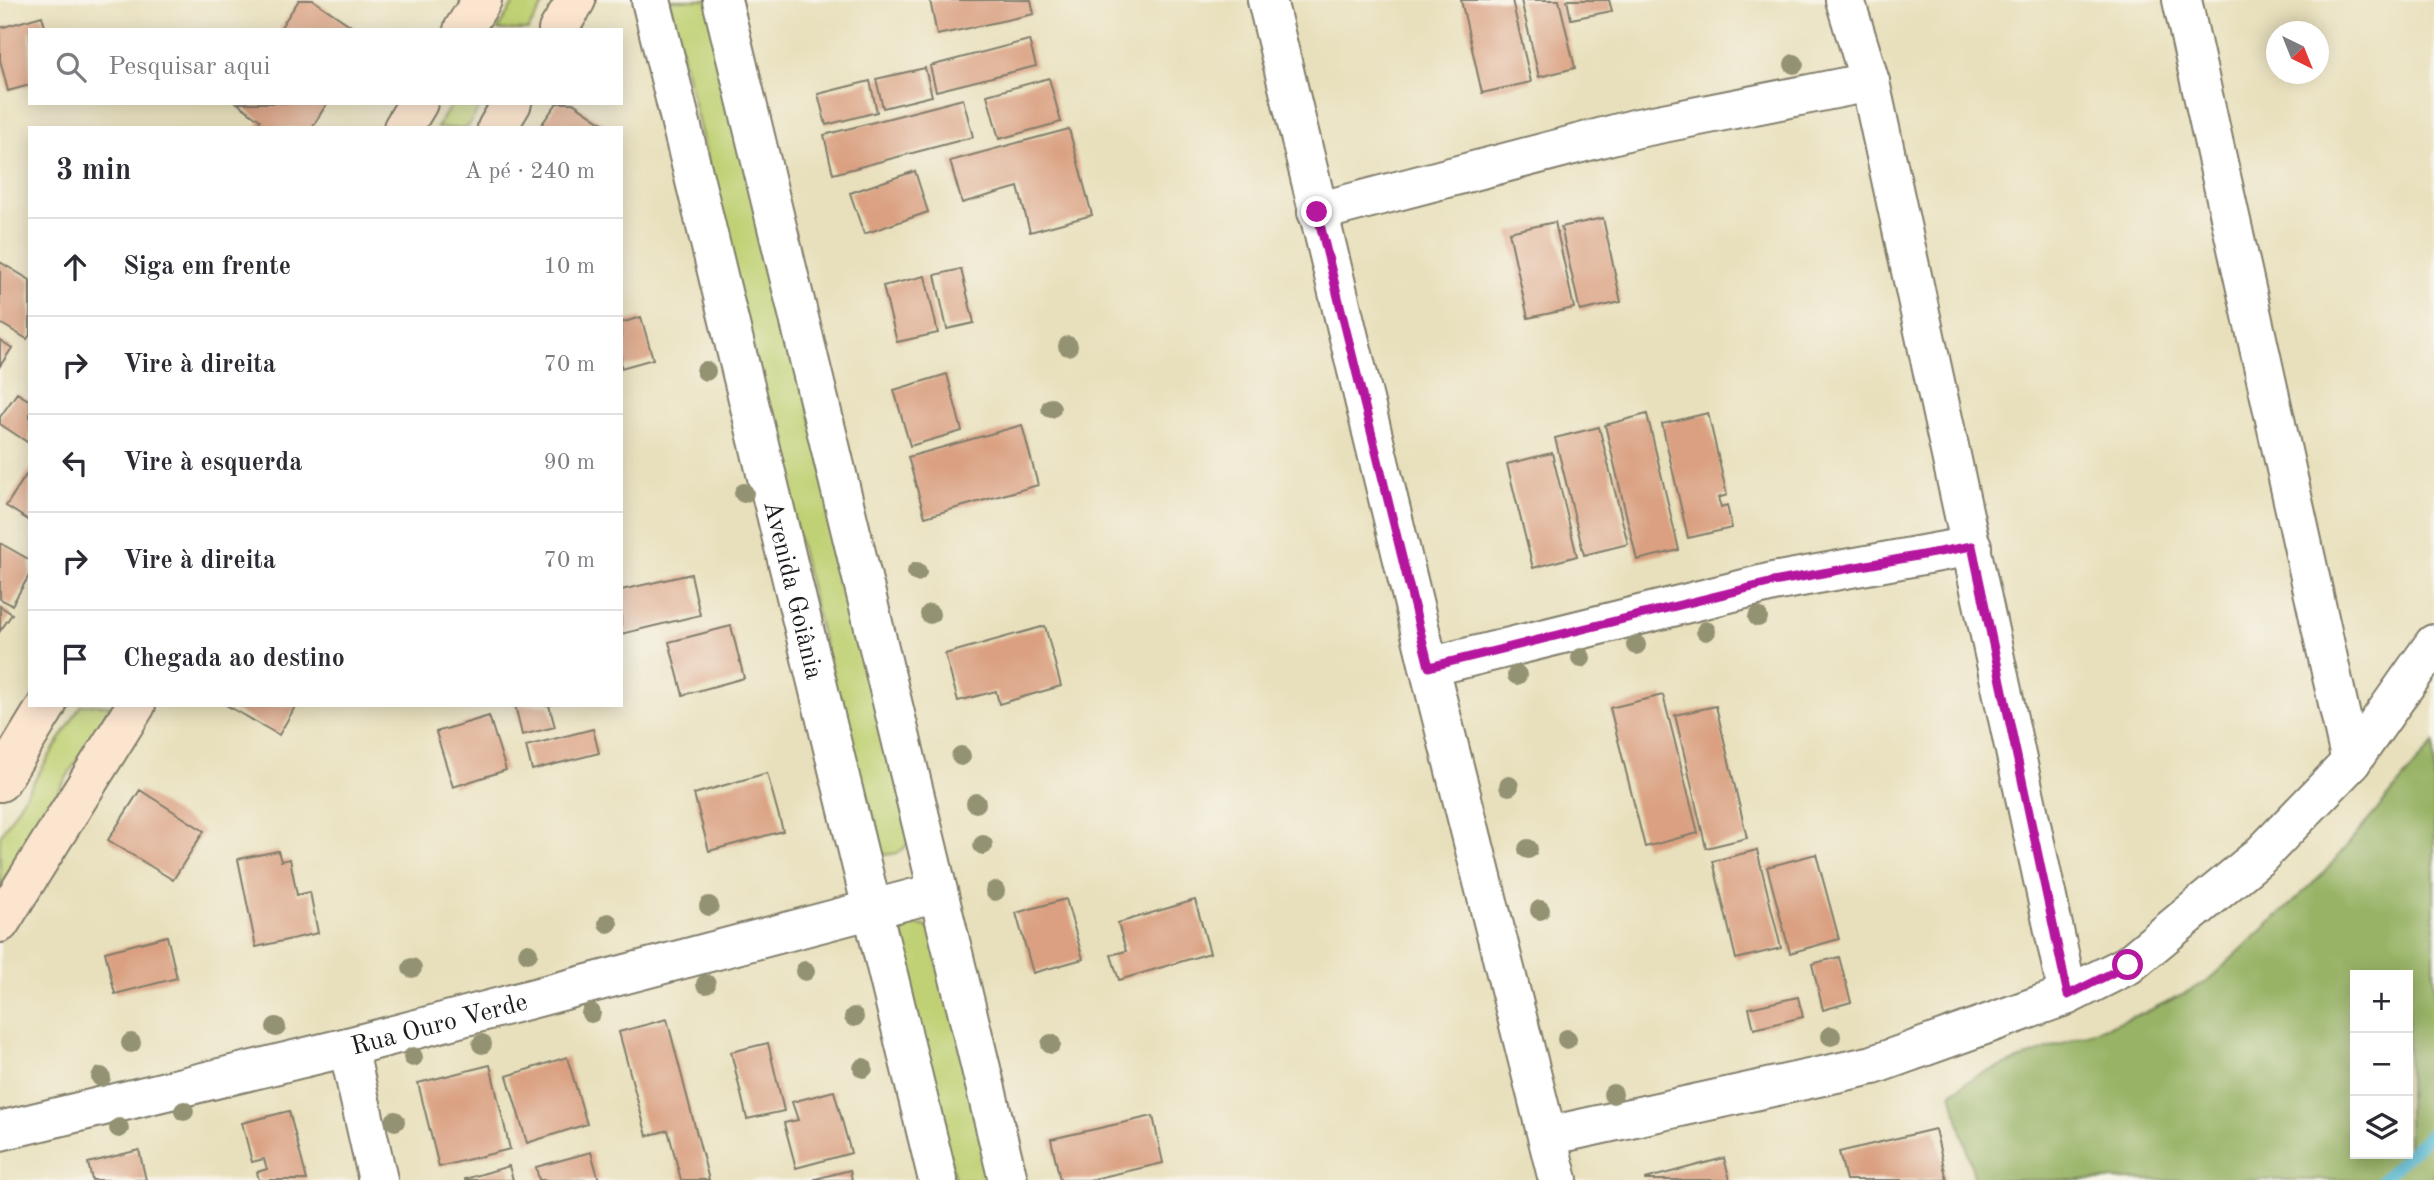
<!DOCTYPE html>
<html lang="pt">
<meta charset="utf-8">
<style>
:root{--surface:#fff;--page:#f7f7f7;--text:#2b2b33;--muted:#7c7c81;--line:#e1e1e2}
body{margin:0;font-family:"Old Standard TT",serif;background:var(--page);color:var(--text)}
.controls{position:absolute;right:21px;bottom:21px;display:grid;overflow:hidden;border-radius:0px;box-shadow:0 4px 18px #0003}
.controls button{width:63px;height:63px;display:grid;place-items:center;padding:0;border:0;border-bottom:2px solid var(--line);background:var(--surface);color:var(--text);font:35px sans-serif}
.compass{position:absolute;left:2266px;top:21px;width:63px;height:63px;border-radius:50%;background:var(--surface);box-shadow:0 4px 18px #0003;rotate:137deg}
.stop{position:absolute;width:21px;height:21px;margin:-16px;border:5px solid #b5179e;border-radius:50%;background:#fff}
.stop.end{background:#b5179e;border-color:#fff;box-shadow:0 2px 7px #0008}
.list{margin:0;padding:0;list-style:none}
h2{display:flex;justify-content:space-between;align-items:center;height:91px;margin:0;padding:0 28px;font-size:30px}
h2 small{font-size:23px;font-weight:400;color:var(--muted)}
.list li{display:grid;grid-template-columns:46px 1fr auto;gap:21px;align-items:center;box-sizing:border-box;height:98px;padding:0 28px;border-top:2px solid var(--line)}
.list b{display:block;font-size:26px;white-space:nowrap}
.list em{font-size:23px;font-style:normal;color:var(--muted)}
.icon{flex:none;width:38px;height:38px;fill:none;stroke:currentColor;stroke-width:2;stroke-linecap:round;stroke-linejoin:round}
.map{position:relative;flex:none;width:2434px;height:1180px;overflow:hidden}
.search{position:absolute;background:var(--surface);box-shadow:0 4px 18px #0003;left:28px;top:28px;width:595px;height:77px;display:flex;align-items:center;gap:18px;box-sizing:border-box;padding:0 24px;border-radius:0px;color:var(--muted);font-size:26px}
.panel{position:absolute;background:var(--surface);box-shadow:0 4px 18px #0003;left:28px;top:126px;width:595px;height:581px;border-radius:0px}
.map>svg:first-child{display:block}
</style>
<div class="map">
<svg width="2434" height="1180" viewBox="0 0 2434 1180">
<rect width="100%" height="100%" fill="#f7f3e8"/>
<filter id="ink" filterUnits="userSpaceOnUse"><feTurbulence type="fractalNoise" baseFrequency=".0143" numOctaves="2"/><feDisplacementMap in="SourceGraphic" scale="14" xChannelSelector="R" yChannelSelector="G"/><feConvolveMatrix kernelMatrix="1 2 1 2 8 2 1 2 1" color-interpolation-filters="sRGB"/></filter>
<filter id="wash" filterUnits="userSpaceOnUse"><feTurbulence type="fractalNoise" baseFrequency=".00686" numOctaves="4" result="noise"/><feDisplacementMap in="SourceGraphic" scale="28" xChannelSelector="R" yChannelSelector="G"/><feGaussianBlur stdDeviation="1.57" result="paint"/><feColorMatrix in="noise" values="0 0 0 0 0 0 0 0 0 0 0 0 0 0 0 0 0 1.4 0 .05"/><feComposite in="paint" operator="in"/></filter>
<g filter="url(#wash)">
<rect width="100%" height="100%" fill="#e8e0bc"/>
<!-- green -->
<path fill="#c0d174" stroke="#6e7648" stroke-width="2" d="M516,0H546L528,30H497Z
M669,0H711L911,839C902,855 887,859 873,848Z
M452,103H482L467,128H437Z
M81,705H111L0,886V836Z
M912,925L925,926L935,934L993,1180H955L898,941L899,934Z"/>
<!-- forest -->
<path fill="#98b366" stroke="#5a6841" stroke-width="2" fill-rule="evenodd" d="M2434,743V1180H1975L1951,1093L1976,1076L2148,1011L2205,983L2322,875ZM2355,975H2408V1154H2355Z"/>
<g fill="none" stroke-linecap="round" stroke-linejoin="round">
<!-- stream -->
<path stroke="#55b9d4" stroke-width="12" d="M2382,1180L2434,1130"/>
</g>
<g id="blocks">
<!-- building -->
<path fill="#daa081" d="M299,0H313L357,30H279Z
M930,0H1031L1034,14L937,35Z
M1461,0H1512L1531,82L1482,93Z
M1521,0H1559L1575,68L1539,77Z
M1567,0H1609L1612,11L1571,19Z
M42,16L46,30H30V85L8,91L0,60V28Z
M1029,40L1036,66L936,91L930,66Z
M925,68L932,96L883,108L876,79Z
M1049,78L1061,122L999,139L987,95Z
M870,81L877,112L826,125L818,94Z
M963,99L973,137L833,174L824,135Z
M237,103H327L312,128H256L260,120Z
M557,103H573L610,128H539Z
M1069,129L1092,215L1030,232L1018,187L962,203L950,161Z
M915,171L928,212L864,234L850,193Z
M1603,218L1621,302L1580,311L1561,227Z
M1555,222L1574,308L1528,318L1509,232Z
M0,262L30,280V335L27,339L0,323Z
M961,269L974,323L947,329L935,275Z
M925,276L938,333L897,342L883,286Z
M641,317L653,359L621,368V323Z
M0,340L12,348L0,366Z
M947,374L962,431L910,446L894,390Z
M17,393L30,401V444L0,424V417Z
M1708,413L1727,495L1718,498L1721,507L1727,505L1732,528L1688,538L1662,424Z
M1647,414L1679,550L1637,560L1605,425Z
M1022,425L1038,485L925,517L908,457Z
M1599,427L1628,544L1584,555L1555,438Z
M1552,453L1577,556L1533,568L1507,464Z
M30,469V521L6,506Z
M0,543L30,560V574L12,605L0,599Z
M691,574L700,615L621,634V590Z
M0,606L12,614L0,631Z
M731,626L744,678L683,695L669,642Z
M1045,626L1061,686L999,704L996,691L958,701L945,654Z
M1663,695L1698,833L1645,847L1610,708Z
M226,705H296L279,735Z
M515,705H549L555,727L522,735Z
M1716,706L1747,838L1706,848L1675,715Z
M489,716L506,770L453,787L436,732Z
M593,729L599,753L532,770L526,746Z
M767,773L783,831L709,851L694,794Z
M140,790L204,831L173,880L108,840Z
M1757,850L1781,948L1736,959L1713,861Z
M278,851L281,861L290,859L297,895L310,892L318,933L256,947L238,859Z
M1816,854L1839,939L1790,953L1767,867Z
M1066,899L1083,959L1033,973L1016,913Z
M1195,900L1210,953L1119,980L1111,955L1126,951L1118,923Z
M167,936L177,978L115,994L105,952Z
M1839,957L1851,1002L1823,1010L1812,964Z
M1798,997L1803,1017L1754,1029L1749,1008Z
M667,1019L694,1123L709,1180H681L668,1130L647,1136L619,1032Z
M768,1043L784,1111L747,1119L731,1052Z
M567,1057L587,1124L527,1143L507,1076Z
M490,1065L510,1149L439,1167L418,1083Z
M834,1091L851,1153L796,1168L784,1123L798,1120L792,1102Z
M289,1111L307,1180H259L257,1172L267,1169L264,1159L252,1162L242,1123Z
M1153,1116L1163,1163L1089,1180H1060L1051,1139Z
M1935,1129L1947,1180H1846L1839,1152Z
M139,1150L146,1180H92L88,1163Z
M591,1152L599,1180H539L536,1167Z
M1724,1158L1730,1180H1645V1179Z
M509,1166L513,1180H465V1179Z
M850,1170L852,1180H815V1179Z"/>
</g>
</g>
<g filter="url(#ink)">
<use href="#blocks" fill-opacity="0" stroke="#827e6c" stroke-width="2"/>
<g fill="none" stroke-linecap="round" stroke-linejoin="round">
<!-- street casing -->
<g stroke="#827e6c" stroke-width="42">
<g id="street">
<path id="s1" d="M651,0L938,1180"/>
<path d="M722,0L1008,1180"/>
<path d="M1267,0L1429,667L1558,1180"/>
<path d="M1845,0L1870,82L2068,995"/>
<path d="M2182,0L2351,762"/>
<path d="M1317,212L1638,128L1870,82"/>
<path d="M1429,667L1773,582L1972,546"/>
<path d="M348,1047L378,1180"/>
<path id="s2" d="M0,1131L348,1047L938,892"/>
<path d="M1548,1136L1873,1065L2068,995L2128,965L2260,856L2351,762L2434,644"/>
</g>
</g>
<!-- secondary casing -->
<g stroke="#827e6c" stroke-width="42">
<path id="secondary" d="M463,30L482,0
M558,30L576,0
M403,128L418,103
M497,128L512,103
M0,782L47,705
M0,923L136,705"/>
</g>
<!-- street -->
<use href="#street" stroke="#fff" stroke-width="38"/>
<!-- secondary -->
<use href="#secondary" stroke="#fbe5cf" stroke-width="38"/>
</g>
<!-- trees -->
<g fill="#939272">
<circle cx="1794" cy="64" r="10"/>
<circle cx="1068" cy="346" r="10"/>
<circle cx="706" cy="371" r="10"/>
<circle cx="1051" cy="408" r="10"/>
<circle cx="744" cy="493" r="10"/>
<circle cx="917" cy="572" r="10"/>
<circle cx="930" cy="614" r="10"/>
<circle cx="1758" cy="617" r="10"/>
<circle cx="1706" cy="631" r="10"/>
<circle cx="1636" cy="645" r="10"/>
<circle cx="1581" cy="658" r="10"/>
<circle cx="1517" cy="675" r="10"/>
<circle cx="961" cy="756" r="10"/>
<circle cx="1509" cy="786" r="10"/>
<circle cx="976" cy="803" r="10"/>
<circle cx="983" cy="845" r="10"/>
<circle cx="1528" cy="849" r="10"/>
<circle cx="995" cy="891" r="10"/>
<circle cx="709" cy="906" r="10"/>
<circle cx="1540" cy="910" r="10"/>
<circle cx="608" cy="923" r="10"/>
<circle cx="528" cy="953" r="10"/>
<circle cx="412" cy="968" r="10"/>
<circle cx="805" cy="971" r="10"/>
<circle cx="706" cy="984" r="10"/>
<circle cx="591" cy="1013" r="10"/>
<circle cx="854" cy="1017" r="10"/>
<circle cx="276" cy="1027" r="10"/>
<circle cx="1831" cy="1036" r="10"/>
<circle cx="1567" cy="1039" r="10"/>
<circle cx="131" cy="1043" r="10"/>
<circle cx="482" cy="1044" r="10"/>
<circle cx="1051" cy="1044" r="10"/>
<circle cx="413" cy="1057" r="10"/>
<circle cx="863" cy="1068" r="10"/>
<circle cx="101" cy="1077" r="10"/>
<circle cx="1613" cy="1094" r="10"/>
<circle cx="184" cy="1111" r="10"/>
<circle cx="395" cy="1121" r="10"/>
<circle cx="119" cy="1128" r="10"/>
</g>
</g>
<g fill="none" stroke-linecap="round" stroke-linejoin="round" filter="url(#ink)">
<!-- route -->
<path stroke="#b5179e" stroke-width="9" d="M1317,212L1429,667L1773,582L1972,546L2068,995L2128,965"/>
</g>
<g text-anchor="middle" stroke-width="7" stroke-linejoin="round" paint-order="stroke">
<!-- street labels -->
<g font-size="26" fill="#1c1c1c" stroke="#f7f3e8">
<text dy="9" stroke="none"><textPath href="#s1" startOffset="607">Avenida Goiânia</textPath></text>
<text dy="9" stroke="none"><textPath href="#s2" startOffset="452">Rua Ouro Verde</textPath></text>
</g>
</g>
</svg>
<div class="controls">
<button>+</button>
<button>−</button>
<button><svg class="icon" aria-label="layers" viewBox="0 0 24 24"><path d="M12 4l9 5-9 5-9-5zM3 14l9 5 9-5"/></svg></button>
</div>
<svg class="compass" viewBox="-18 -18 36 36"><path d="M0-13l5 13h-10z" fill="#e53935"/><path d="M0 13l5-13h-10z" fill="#7c7c81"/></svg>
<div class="stop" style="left:2128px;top:965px"></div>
<div class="stop end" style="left:1317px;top:212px"></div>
<div class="search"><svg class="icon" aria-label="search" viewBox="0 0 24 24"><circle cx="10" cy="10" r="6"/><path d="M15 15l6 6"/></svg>Pesquisar aqui</div>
<section class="panel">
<h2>3 min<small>A pé · 240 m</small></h2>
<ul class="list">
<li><svg class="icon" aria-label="ahead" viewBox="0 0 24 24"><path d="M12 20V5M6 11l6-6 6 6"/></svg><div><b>Siga em frente</b></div><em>10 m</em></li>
<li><svg class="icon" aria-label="right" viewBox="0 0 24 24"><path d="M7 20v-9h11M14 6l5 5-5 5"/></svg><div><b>Vire à direita</b></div><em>70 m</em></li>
<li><svg class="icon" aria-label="left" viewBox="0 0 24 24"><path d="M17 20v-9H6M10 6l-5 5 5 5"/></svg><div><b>Vire à esquerda</b></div><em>90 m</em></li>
<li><svg class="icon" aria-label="right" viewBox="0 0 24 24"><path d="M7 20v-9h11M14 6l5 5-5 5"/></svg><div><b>Vire à direita</b></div><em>70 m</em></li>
<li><svg class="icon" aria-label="arrive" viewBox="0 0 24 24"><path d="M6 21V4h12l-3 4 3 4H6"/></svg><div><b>Chegada ao destino</b></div></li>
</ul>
</section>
</div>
